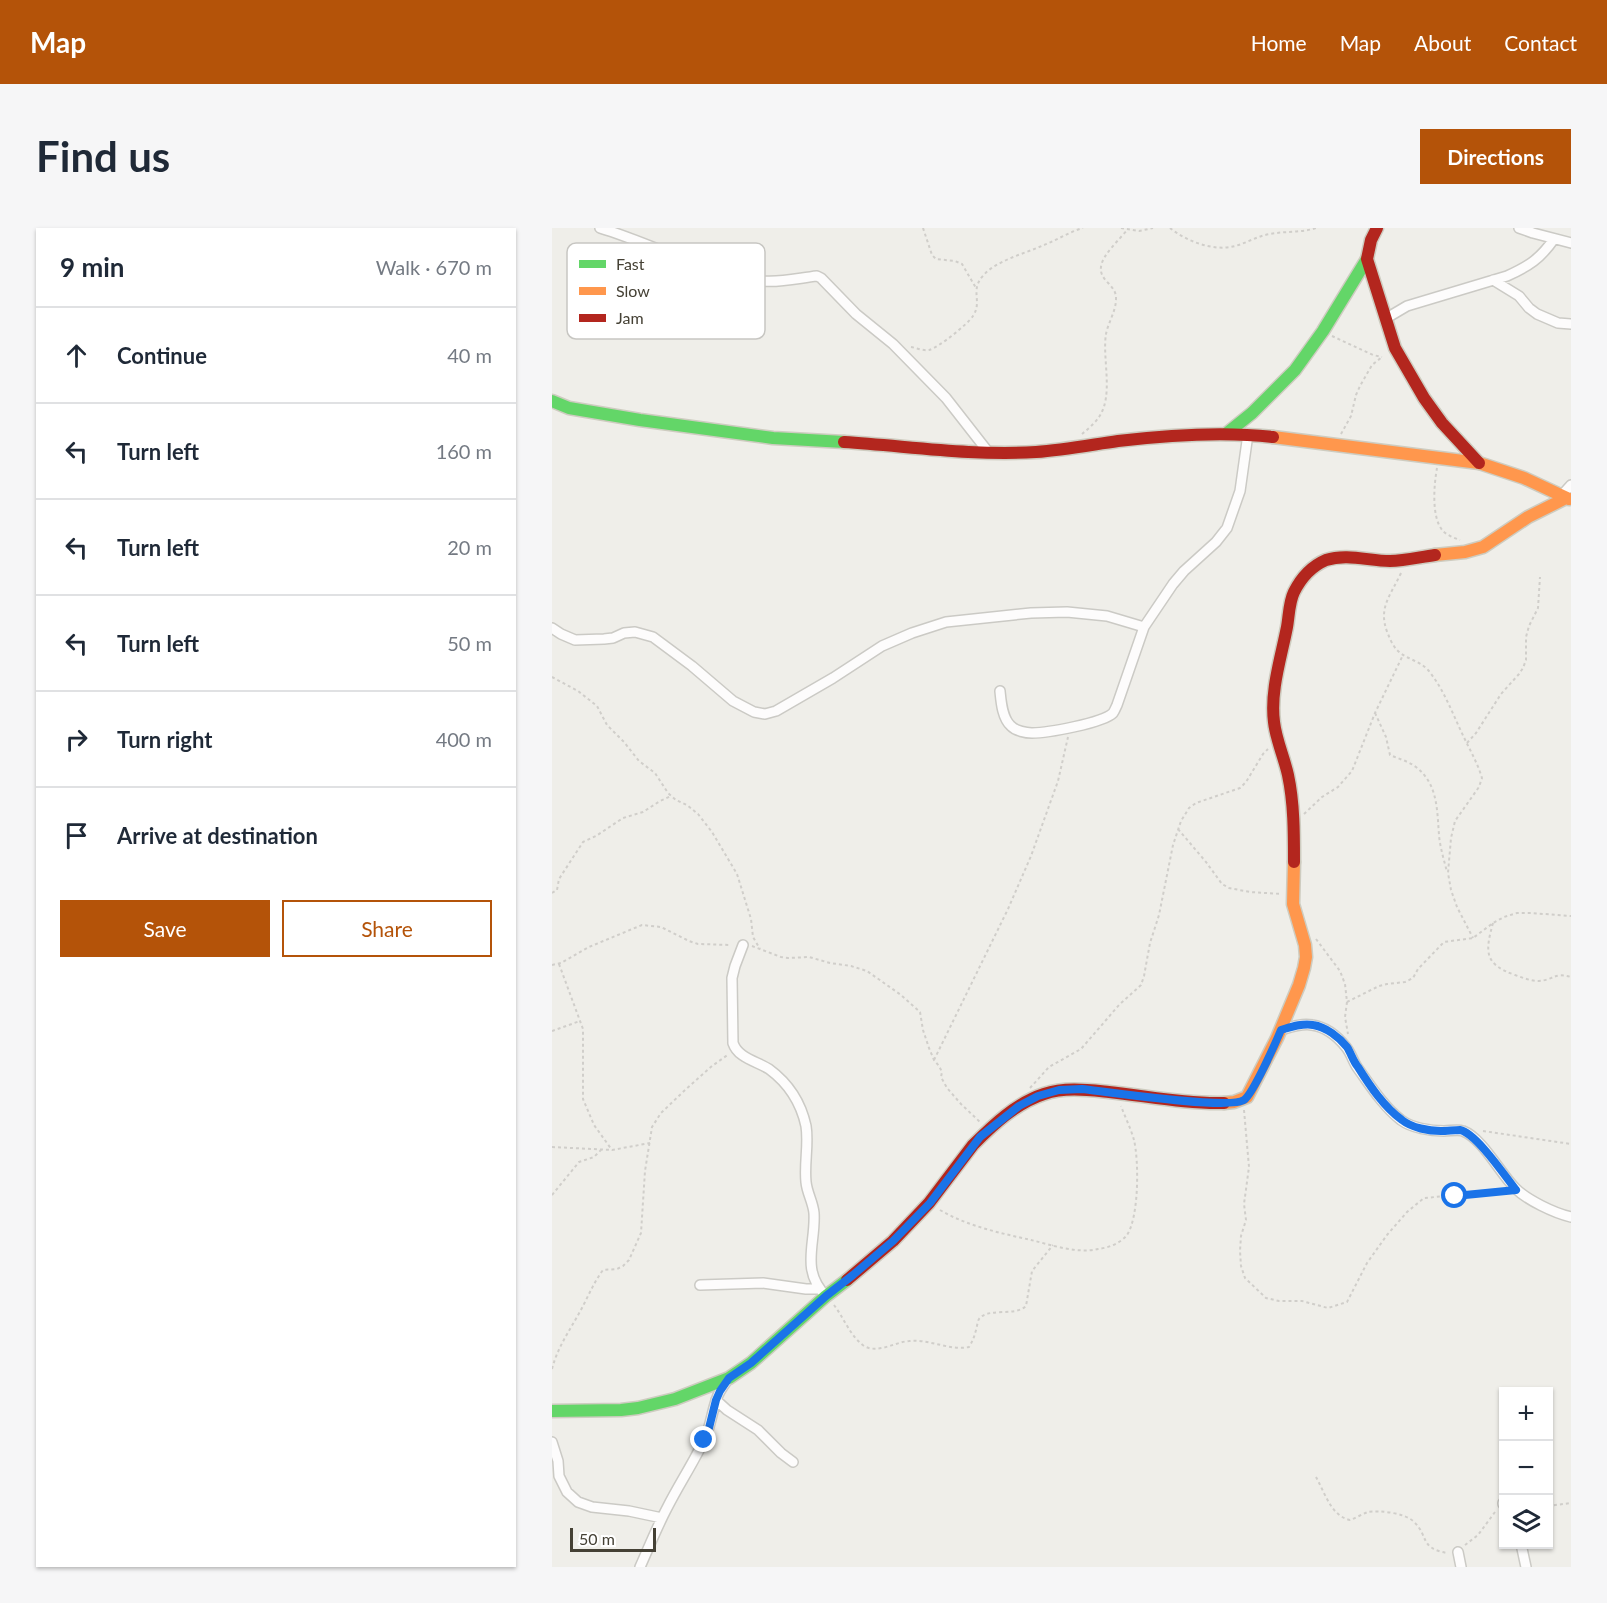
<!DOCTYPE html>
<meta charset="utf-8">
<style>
:root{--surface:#fff;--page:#f6f6f7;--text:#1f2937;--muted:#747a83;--line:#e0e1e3;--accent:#b45309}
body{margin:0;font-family:Lato,sans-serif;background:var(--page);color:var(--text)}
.controls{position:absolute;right:18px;bottom:18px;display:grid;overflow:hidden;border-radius:0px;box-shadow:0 2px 4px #0004}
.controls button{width:54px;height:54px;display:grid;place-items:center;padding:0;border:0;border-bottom:2px solid var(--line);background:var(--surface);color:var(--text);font:30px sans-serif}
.scale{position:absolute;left:18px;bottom:15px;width:86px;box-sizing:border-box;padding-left:6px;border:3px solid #454135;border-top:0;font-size:16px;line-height:21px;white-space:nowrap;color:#454135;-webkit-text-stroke:4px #fff;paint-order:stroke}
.stop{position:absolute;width:18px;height:18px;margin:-14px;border:4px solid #1a73e8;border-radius:50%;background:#fff}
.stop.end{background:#1a73e8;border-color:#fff;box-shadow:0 2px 6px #0008}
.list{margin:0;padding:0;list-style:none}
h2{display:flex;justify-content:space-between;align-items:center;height:78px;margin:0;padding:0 24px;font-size:26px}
h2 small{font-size:20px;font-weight:400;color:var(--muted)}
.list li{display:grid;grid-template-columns:39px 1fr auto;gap:18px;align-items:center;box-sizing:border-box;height:96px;padding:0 24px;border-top:2px solid var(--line)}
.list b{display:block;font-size:22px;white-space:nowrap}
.list em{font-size:20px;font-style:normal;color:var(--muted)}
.actions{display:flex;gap:12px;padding:18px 24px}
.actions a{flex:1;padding:14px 0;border:2px solid var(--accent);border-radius:0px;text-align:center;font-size:21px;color:var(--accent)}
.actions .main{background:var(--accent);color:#fff}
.icon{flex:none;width:33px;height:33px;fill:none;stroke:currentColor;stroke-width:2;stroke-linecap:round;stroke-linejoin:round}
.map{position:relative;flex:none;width:1019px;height:1339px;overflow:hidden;border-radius:0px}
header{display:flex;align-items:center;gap:36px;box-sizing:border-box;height:84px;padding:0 30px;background:var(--accent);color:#fff}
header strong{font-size:28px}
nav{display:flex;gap:33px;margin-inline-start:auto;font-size:21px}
.intro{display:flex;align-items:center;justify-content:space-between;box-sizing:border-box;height:144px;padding:0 36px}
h1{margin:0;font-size:42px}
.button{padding:15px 27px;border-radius:0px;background:var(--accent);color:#fff;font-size:21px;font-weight:700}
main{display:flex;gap:36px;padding:0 36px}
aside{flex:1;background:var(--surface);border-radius:0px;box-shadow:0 2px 4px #0004}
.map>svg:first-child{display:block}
</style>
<header>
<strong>Map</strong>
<nav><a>Home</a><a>Map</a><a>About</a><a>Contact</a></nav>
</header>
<div class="intro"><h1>Find us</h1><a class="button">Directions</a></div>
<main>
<aside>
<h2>9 min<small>Walk · 670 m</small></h2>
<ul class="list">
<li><svg class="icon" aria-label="ahead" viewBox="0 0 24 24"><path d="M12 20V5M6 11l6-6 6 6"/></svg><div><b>Continue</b></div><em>40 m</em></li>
<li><svg class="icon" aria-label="left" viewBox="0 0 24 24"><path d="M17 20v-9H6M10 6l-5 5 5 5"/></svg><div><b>Turn left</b></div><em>160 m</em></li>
<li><svg class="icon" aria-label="left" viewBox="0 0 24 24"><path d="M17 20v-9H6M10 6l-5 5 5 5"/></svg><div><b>Turn left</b></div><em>20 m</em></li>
<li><svg class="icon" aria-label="left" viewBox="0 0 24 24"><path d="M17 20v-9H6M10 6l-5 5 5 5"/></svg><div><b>Turn left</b></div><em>50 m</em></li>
<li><svg class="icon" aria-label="right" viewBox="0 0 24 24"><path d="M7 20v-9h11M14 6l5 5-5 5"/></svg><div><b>Turn right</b></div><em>400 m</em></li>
<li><svg class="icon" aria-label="arrive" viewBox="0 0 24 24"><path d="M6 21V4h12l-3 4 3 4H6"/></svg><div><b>Arrive at destination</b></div></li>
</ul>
<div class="actions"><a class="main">Save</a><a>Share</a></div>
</aside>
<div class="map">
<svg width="1019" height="1339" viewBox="0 0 1019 1339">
<rect width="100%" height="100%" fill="#efeee9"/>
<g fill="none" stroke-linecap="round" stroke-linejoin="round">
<!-- street casing -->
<g stroke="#cbcac5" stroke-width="12">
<path id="street" d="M48,0C102,16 153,46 210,53C228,55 247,50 265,48L269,50L304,86L341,116L394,170L437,225
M967,0L981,5L1019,15
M941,52L967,68L977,80L985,86L1006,95L1019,96
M833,91L855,78L955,48C977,38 988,31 1002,11
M1010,267L1019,257
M0,400L9,406L23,412L52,411L61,410L72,405L83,404L101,409L140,438L181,473L202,484L213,486L224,483L281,450L330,418L360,405L394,394L479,385L515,384L555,388L592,399
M448,463C449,473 450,490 459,498C464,503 474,505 480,505C495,505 551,495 561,485C563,482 564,479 565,477L592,399L621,356L632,343L664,314L675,300L688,263L696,206
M191,717L183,738L180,750L181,815C186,830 204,833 217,841C236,855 249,875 254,898C257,916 252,935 254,954C255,965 261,974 262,985C264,1015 248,1042 274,1068
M729,802C739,799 750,795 760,797C774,799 786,809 794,819C799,825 801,833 805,839C818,857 831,878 849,892C860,900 878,903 892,903C898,903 906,901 911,903C930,910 948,945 963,960C975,972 1002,985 1019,989
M148,1057L211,1055L254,1061H267
M164,1172L175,1182L206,1202L229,1225L241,1234
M0,1214L6,1233L7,1248L15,1264L26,1274L40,1279L77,1283L110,1290
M951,1275V1276
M969,1316L974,1339
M906,1324L909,1339
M88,1339C97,1319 105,1299 115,1280C127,1256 142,1234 153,1210C159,1197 160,1183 165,1170C167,1163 172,1157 177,1150"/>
</g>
<!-- fast casing -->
<g stroke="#ceccc0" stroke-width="15">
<path id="fast" d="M0,173L17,180L88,192L221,210L292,214
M674,206L700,185L743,142L771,103L815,31
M0,1183L69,1182L86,1180L123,1171L177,1150L199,1135L274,1068L295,1052"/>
</g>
<!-- slow casing -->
<g stroke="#ceccc0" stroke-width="15">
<path id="slow" d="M721,209L927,235L972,250L1017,271
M883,327L913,324L931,319L976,289L1014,270
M672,875L682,874L695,869L725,810L747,757L752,740L754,729L753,717L741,676L742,634"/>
</g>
<!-- jam casing -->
<g stroke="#ceccc0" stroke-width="15">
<path id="jam" d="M825,0L819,12L815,31L843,120L872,170L890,195L927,235
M292,214C356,218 419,228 484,224C511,222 538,217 566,213C616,207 670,203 721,209
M742,634C742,605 742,575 736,547C732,529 724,512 722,494C718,463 729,430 735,399C737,388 737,374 742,364C749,350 760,338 774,332C795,325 817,333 838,333C853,333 868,329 883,327
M295,1052L341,1013L377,975L421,917C441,897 464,875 492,866C513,859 536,862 557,864C595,868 634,876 672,875"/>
</g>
<!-- path -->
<path stroke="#d0ceca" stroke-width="2" stroke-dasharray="3 3" stroke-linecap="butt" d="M371,0L380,27L384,31L403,33L410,36L424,60
M569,0L587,3L601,0
M618,0C634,13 662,24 683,18C695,15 705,8 718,6C733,3 749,5 764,0
M780,108L821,127L830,129
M359,119C365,120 371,123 377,122C386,120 416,96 421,88C432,71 414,61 437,42C453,30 474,25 492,17C505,12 517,4 531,0
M530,206C536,201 543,195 547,189C562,167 550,131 554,106C556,95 564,83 564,71C565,57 547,53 549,39C550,27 568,11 576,1
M789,206L799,188L804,167L808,158L820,137L830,129
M885,240C882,256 879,290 891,303C895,307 902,310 908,312
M849,345C839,367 825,380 836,406C838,411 841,418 845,422C853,431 867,432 876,442C891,460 899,482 909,503C916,519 925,533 930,550L927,559L903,593L899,610L896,645L899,662L905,679L921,710
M0,449L26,463L45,478L55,497L72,514L87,533L103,545L116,565L124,572L135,577L146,586L160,604L185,646L199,691L201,709L208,721
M823,485L834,509L838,527C847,531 856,533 864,539C886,556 885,582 887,607C888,619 892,632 895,644
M915,515L924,505L949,466L967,446L971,440L974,432V409L977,398L986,380L988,349
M752,586L770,569L786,559L800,543L823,485L851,427
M626,601L654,634L670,656L677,660L698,664L730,666
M0,665L5,662L7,651L31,614L44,608L71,590L91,584L108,573L119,568
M941,695C933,724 932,736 963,747C971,750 979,753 987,753C1001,752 1003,744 1019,749
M764,711L788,743L793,756L795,774L793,789L796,806
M200,718L229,729L236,730L257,729L278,735L299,738L315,743L349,767L368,784L371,802L377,820L382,832L387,838L390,844L389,849L395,860L409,876L428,894
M7,736L31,801V871L42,897L60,922
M0,737L9,735L37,719L90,697L109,699L137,713L146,716L179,717
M795,774L827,758L835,756L853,754L861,750L866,741L892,714L921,710L941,695L952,689L965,685H979L1019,688
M0,803L28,793
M382,832L456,681L479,628L506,553L516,509
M478,860L497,839L529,821L567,777L589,757L592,748L598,715L607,687L621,617L629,593L637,580L644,575L688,560L694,554L711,526L716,521
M692,882L697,939L692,976L694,992L689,1008L688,1023L689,1038L693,1050L714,1070L727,1073H750L776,1080L795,1074L815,1035L835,1007L855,984L872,970L951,963
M931,903L1019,916
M0,919L60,922L98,915
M0,967L27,934L42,929L49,922
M388,982C415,998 448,1005 479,1012C500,1017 525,1026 546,1021C556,1020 569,1015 575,1007C587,989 587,933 582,912C579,901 573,889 569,878
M282,1077C292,1090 298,1108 312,1118C326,1126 343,1114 357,1113C378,1111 398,1123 417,1119C420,1114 422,1110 423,1105C425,1101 425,1094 427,1091C436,1079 463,1089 474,1078L480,1043L501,1017
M0,1141C6,1117 21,1098 32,1076C38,1064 43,1053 51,1042L65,1041L71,1038L77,1032L89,1005L93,943L100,899L109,885L132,863L160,838L177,826
M764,1249C773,1265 779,1288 798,1292C804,1290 810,1286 816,1284C827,1282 854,1285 862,1294C877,1308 867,1320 895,1325
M996,1278L1019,1275
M913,1317L926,1307L943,1284"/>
<!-- street -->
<use href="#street" stroke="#fdfcfc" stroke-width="9"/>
<!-- fast -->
<use href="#fast" stroke="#63d668" stroke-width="12"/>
<!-- slow -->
<use href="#slow" stroke="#ff974d" stroke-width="12"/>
<!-- jam -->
<use href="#jam" stroke="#b3261e" stroke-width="12"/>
</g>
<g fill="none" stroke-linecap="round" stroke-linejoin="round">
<!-- route -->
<path stroke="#1a73e8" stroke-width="8" d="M152,1212L157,1200L164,1172L168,1163L177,1150L199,1135L274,1068L301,1047L341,1013L378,975L428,909L467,878L486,868L507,862L530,861C556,864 677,882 692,872C701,866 724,814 729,802C739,799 750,795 761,797C774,799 787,809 795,819C799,825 801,833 806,839C818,858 832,879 850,892C860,900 877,903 889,903C895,903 902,902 908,902C924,905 953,948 964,962L903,968"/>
</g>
<!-- legend -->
<rect x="15" y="15" width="198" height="96" rx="9" fill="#fff" stroke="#c7c6c2" stroke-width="1.5"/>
<rect x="27" y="32" width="27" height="8" fill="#63d668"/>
<rect x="27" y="59" width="27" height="8" fill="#ff974d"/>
<rect x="27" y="86" width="27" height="8" fill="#b3261e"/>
<g font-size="16" fill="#454135">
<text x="64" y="42">Fast</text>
<text x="64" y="69">Slow</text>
<text x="64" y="96">Jam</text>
</g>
</svg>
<div class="controls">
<button>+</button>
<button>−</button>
<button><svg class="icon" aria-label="layers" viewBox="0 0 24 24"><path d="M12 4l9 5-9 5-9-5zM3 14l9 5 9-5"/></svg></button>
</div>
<div class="scale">50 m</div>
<div class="stop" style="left:903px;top:968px"></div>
<div class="stop end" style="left:152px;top:1212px"></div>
</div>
</main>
